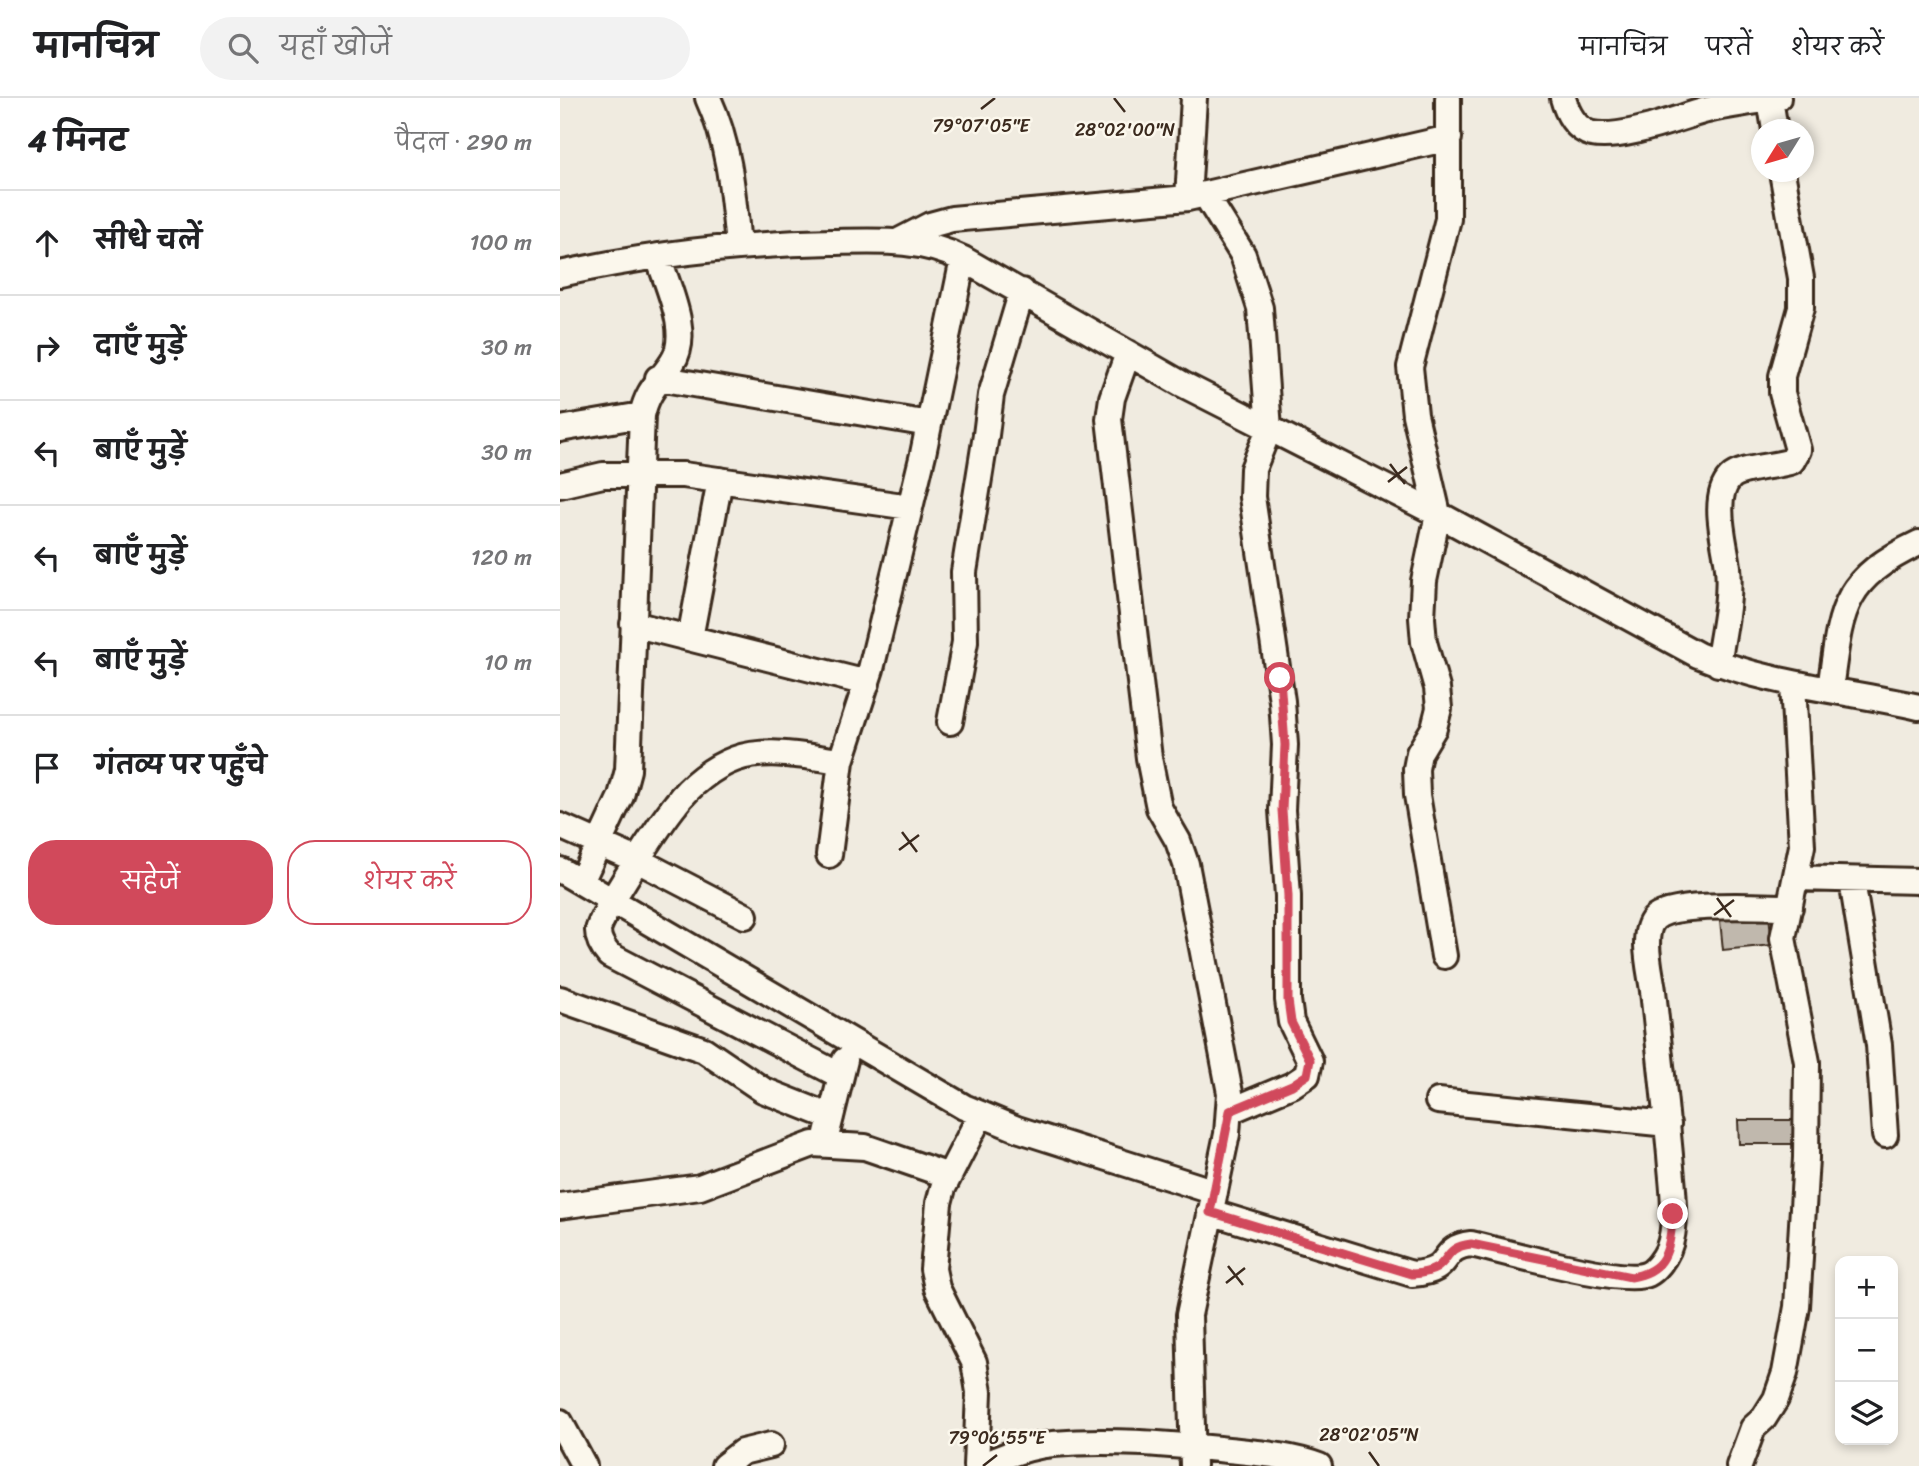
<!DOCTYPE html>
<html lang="hi">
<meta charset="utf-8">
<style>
:root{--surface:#fff;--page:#f2f2f2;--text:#202124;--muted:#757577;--line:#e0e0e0;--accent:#d1495b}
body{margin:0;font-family:Sriracha,"Playpen Sans Deva",sans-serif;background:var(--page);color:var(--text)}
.controls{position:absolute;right:21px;bottom:21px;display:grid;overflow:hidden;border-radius:14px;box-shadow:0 4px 10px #0003}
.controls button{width:63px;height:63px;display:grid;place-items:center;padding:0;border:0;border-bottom:2px solid var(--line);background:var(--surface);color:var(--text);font:35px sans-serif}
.compass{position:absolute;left:1191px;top:21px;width:63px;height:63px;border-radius:50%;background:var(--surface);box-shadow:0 4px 10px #0003;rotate:233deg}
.stop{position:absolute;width:21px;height:21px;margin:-16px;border:5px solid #d1495b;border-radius:50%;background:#fff}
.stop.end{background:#d1495b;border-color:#fff;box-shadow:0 2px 7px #0008}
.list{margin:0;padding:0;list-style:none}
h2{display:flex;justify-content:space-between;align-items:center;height:91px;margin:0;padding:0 28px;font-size:30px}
h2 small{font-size:23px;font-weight:400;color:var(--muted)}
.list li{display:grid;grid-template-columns:46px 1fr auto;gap:21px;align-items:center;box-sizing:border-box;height:105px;padding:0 28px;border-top:2px solid var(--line)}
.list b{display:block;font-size:26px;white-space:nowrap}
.list em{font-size:23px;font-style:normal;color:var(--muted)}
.actions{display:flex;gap:14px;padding:21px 28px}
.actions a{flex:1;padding:16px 0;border:2px solid var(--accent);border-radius:28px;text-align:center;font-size:24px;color:var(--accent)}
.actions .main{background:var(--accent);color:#fff}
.icon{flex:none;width:38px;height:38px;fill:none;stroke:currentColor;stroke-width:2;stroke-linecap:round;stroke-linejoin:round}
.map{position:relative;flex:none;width:1359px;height:1368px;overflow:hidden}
header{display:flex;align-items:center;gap:42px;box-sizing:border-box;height:98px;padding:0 35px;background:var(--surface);border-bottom:2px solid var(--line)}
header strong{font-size:33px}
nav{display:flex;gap:38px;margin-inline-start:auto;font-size:24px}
.search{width:490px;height:63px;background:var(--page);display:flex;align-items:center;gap:18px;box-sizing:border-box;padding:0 24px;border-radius:38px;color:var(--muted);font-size:26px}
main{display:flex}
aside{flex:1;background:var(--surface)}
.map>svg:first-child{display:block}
</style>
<header>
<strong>मानचित्र</strong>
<div class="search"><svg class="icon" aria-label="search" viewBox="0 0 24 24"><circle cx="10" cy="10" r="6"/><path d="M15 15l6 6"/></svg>यहाँ खोजें</div>
<nav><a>मानचित्र</a><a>परतें</a><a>शेयर करें</a></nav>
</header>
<main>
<aside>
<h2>4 मिनट<small>पैदल · 290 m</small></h2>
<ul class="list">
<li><svg class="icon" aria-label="ahead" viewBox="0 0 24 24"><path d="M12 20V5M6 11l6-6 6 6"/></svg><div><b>सीधे चलें</b></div><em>100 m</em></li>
<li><svg class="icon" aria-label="right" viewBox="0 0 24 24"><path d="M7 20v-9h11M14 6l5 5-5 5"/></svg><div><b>दाएँ मुड़ें</b></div><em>30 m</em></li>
<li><svg class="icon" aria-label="left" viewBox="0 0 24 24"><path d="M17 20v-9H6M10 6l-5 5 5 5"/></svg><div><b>बाएँ मुड़ें</b></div><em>30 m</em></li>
<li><svg class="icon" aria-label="left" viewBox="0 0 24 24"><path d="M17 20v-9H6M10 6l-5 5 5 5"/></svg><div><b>बाएँ मुड़ें</b></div><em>120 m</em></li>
<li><svg class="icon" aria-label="left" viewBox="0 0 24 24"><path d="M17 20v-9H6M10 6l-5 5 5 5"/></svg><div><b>बाएँ मुड़ें</b></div><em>10 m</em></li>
<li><svg class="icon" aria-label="arrive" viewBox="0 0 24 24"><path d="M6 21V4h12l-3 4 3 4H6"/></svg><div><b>गंतव्य पर पहुँचे</b></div></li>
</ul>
<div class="actions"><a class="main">सहेजें</a><a>शेयर करें</a></div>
</aside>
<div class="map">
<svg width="1359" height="1368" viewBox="0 0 1359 1368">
<rect width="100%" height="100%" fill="#f0ebe0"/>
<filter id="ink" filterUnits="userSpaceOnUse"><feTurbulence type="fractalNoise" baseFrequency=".0143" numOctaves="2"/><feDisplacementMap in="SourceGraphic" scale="14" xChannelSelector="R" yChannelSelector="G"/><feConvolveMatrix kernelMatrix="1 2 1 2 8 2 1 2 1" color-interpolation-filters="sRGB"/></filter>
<g filter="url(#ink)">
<!-- building -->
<path fill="#c0b8ad" stroke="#3b2a1e" stroke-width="2" d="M1209,817L1212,847L1163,852L1160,822Z
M1178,1022H1240L1241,1046H1179Z"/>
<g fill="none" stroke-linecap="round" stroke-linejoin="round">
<!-- minor casing -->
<g stroke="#3b2a1e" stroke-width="30">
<path id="minor" d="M148,0C170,48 173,96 178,148
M1003,0C1007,15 1016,32 1032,36C1061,42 1115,21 1143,13C1167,7 1193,4 1218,0
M1210,1L1215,32
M645,96L683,157L700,210L709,331L693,371L692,399L722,603L725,647L722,712L728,798V902L731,924L750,963L747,977L732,987L670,1013
M628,100L634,0
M339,143L370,127L392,121L628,100L889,40
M0,176C90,156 180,146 272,144C318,143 361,140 403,161L622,286L878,416L1138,557C1209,587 1284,592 1359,609
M568,255L552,300L549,321L589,660L599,710L618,743L626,766L670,995L667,1036L629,1217L633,1368
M98,280L369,326
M0,331L82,317
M0,387L43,377H123L350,409
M73,526L307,585
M130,540L160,382
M1158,566C1163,534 1171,501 1168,469C1165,444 1151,400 1170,380C1180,369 1217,369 1232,363L1238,352L1222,295V278L1241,210V180L1222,74
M1270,592C1281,512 1280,482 1359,445
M390,624L405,544L404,474L426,337L431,297L462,193
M0,728L79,763L185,818
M269,757L281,663L311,571L363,356L403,161
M0,772L404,1009L457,1031L655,1094
M1236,780L1359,783
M1292,783L1319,947L1325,1037
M21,784L61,698L68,672L82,317C88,291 98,286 112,265C132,236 107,188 98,158
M884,858L857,697L856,671L859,655L874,630L879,610L877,590L864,544L862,520L864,483L878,416L855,317L850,269L888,121V0
M0,901L144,952L203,992L271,1019
M281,978L49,857C43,850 38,842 38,833C40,816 102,723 116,706C130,687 153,669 175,661C208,649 248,659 281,663
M878,1003L1108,1026
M267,1035L285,962
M0,1108L140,1089L253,1046L305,1049L389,1078
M650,1114L852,1176C897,1173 876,1150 911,1146C943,1153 1063,1188 1088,1176C1096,1172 1104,1161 1108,1152C1119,1125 1112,1086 1110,1057C1105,1003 1099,948 1093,893C1091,875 1080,836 1094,821C1111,803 1203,809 1230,809
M0,1324L24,1368
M164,1368L182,1354L211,1347
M416,1368L419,1294L414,1264L377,1190L373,1171L379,1105L383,1090L421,1016
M421,1368C443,1358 468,1348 493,1346C548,1341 604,1346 659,1351C693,1355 727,1356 759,1368
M1179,1368L1193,1330L1204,1320L1216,1301L1225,1275L1237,1209L1246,1060L1247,964L1223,840L1242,748L1233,586"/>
</g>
<!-- minor -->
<use href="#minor" stroke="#fbf7ec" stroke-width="24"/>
</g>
</g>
<g fill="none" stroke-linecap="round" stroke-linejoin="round" filter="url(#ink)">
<!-- route -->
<path stroke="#d1495b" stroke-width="9" d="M720,580L725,647L722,712L728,798V902L731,924L750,962L747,977L732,987L670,1013L650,1114L852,1176C897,1173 876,1150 911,1146L1071,1179C1109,1173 1109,1149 1113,1116"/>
</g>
<!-- ticks -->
<path fill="none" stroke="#3b2a1e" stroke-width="2.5" d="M554,0L565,14M421,11L435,0M830,366L845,386M828,384L847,369M342,734L357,754M339,752L359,737M1157,800L1171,819M1154,817L1174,802M668,1168L683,1187M666,1185L685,1170M809,1354L819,1368M423,1368L437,1357"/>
<g font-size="18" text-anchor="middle" fill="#3b2a1e" stroke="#fbf7ec" stroke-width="5" stroke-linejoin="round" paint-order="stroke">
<text x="421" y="34">79°07'05"E</text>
<text x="565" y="38">28°02'00"N</text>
<text x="809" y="1343">28°02'05"N</text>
<text x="437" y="1346">79°06'55"E</text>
</g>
</svg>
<div class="controls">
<button>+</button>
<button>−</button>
<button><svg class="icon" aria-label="layers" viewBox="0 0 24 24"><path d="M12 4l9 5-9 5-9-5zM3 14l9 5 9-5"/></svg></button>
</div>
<svg class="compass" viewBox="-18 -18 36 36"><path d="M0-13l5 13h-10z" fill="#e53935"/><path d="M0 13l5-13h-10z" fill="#757577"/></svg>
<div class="stop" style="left:720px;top:580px"></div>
<div class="stop end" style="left:1113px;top:1116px"></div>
</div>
</main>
